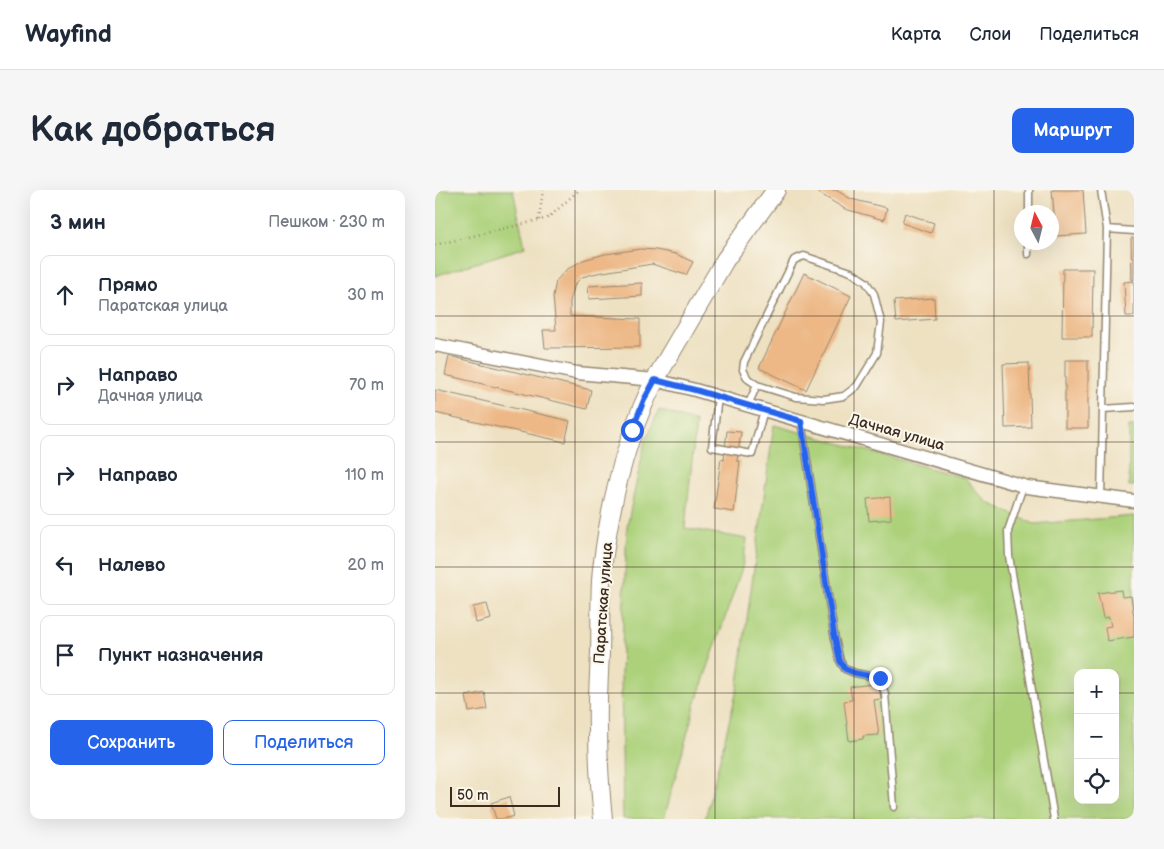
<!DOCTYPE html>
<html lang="ru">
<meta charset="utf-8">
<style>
:root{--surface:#fff;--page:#f6f6f7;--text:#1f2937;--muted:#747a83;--line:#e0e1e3;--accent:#2563eb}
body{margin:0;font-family:"Balsamiq Sans",sans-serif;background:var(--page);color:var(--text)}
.controls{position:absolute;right:15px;bottom:15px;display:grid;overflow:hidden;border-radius:10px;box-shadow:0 5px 20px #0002}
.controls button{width:45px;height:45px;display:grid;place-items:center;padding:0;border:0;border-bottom:1px solid var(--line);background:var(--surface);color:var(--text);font:25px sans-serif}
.compass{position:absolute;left:579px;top:15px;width:45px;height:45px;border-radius:50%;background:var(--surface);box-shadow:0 5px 20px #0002;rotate:353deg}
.scale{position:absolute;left:15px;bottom:12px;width:110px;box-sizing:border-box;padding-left:5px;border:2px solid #3b2a1e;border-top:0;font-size:14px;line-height:18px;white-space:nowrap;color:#3b2a1e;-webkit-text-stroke:4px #fbf7ec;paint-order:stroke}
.stop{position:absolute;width:15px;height:15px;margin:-11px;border:4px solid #2563eb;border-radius:50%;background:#fff}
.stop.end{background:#2563eb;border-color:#fff;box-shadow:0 1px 5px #0008}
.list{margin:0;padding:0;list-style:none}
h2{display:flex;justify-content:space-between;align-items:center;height:65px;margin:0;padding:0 20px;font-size:21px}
h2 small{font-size:16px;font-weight:400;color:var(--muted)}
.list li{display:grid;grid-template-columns:32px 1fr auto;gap:15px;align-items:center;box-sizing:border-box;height:80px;margin:0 10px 10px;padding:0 10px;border:1px solid var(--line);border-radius:10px}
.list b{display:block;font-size:19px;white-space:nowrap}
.list p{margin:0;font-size:16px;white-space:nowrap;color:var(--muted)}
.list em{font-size:16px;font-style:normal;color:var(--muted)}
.actions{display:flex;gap:10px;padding:15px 20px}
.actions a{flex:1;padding:11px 0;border:1px solid var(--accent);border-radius:10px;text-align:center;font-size:18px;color:var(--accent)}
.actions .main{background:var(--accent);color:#fff}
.icon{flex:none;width:28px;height:28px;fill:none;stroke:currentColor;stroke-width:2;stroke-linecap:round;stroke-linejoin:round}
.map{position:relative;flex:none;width:699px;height:629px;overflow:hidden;border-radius:10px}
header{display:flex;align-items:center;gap:30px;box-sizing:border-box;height:70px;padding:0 25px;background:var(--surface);border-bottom:1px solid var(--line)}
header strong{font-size:24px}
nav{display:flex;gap:28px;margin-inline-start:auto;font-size:18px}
.intro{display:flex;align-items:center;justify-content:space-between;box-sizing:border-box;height:120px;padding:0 30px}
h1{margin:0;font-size:35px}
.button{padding:12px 22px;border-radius:10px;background:var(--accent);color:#fff;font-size:18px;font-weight:700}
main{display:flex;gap:30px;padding:0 30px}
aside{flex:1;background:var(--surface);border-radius:10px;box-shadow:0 5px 20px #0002}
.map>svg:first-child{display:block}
</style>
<header>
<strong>Wayfind</strong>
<nav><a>Карта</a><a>Слои</a><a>Поделиться</a></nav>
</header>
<div class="intro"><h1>Как добраться</h1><a class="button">Маршрут</a></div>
<main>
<aside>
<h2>3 мин<small>Пешком · 230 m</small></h2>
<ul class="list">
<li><svg class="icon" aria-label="ahead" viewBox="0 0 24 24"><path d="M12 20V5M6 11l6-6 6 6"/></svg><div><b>Прямо</b><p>Паратская улица</p></div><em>30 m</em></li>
<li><svg class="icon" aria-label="right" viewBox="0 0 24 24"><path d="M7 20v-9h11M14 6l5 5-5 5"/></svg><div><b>Направо</b><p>Дачная улица</p></div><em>70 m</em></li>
<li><svg class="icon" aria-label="right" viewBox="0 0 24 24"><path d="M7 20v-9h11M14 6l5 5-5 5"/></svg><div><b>Направо</b></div><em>110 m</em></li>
<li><svg class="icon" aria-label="left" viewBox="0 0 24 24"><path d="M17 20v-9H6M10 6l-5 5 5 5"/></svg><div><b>Налево</b></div><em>20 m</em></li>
<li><svg class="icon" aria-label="arrive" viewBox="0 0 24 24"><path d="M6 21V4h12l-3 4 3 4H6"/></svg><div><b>Пункт назначения</b></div></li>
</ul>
<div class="actions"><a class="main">Сохранить</a><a>Поделиться</a></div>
</aside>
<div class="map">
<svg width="699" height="629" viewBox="0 0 699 629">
<rect width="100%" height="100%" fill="#fbf7ec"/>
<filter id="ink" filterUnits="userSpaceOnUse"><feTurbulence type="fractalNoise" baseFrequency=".02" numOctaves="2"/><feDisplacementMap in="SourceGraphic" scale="10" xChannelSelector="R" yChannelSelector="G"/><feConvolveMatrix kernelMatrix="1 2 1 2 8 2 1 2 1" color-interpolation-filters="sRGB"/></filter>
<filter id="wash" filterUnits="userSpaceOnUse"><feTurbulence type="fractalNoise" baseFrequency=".0096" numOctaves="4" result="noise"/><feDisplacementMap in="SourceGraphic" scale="20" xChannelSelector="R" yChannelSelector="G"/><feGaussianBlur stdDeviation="1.12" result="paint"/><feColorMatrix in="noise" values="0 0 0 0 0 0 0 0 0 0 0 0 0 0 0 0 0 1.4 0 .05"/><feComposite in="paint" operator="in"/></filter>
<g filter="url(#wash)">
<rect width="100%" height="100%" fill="#eee1c2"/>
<!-- green -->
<path fill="#acd17a" stroke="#747e4c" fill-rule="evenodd" d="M0,0H78L90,57L0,86Z
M224,220L261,232L250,338L312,349L307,378L261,512L229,629H188L186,483L192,336L210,252Z
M339,235L530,288L552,312L599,334L699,326V629H270L302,500ZM643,483H680V610H643Z
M699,236V296H694V237Z"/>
<g id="blocks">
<!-- building -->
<path fill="#edb886" d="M383,0H401L416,9L452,18L449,30L410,19L382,2Z
M617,0H648L651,44L621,46Z
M470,23L499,33L496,43L467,33Z
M696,48H699V90H697Z
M206,59L221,60L241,64L258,72L251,85L217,74L162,83L147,87L140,94L135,111V126L205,129V157L110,158L108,140H121L118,106L121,91L131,80L148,70L170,64Z
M628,79H658L657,147H627Z
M369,83L416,106L371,200L324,178Z
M699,91V126H691L689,92Z
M207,93V106L154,109L153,96Z
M499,108L500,129L461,132L459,111Z
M14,166L156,200L152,219L10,185Z
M630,170H653V238H630Z
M594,173L596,237L570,238L568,174Z
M0,200L135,231L130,252L0,223Z
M292,241L306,242L302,271H305L299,322L279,319L286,269L289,270Z
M455,307L456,329L434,331L432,309Z
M686,400L687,407L696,406L699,427V447L672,451L670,437L676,436L674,427L668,428L663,403Z
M52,414L56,429L41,433L38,417Z
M444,493L446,509L439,510L444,545L428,546V549L414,551L409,511L417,510L415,497Z
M49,502L52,519L34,522L31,506Z
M74,607L79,626L68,629H61L56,613Z"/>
</g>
</g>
<g filter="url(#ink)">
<use href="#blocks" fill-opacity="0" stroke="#948670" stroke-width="1"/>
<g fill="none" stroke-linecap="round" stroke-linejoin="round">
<!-- lane casing -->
<g stroke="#948670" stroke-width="9">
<path id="lane" d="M594,22V0
M672,39L699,41
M593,64V52
M369,66L416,82L431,92L439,104L446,132L442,163L422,196L409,206L389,209L361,207L322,195L313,189L308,180L309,172L359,70Z
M283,207L277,257L317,264L329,220
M313,215L322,195
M668,219L699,217
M366,231L399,444L405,471L410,479L420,483L445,488L450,504L459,617
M588,296L573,341L574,366L619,629
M666,308L672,39L666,0"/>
</g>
<!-- street casing -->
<g stroke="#948670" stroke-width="15">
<path id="street" d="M0,155L142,183L220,190L260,200L592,297L699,311"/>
</g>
<!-- secondary casing -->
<g stroke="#948670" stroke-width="20">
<path id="secondary" d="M168,629C165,599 163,568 163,538C162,513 164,487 165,462C166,435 164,405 167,379C175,314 190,248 220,190L290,70L341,0"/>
</g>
<!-- path -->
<path stroke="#948670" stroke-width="2.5" stroke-dasharray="1 4" stroke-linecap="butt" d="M104,30L108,0
M0,55L113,28L144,0"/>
<!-- lane -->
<use href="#lane" stroke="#fff" stroke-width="6"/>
<!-- street -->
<use href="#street" stroke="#fff" stroke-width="12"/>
<!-- secondary -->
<use href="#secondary" stroke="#fff" stroke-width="18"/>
</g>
</g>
<g fill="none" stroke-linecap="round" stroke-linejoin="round" filter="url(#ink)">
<!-- route -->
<path stroke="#2563eb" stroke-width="6" d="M197,240L209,210L220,190L260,200L366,231L399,444L405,471L410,479L420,483L445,488"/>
</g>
<!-- grid -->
<path fill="none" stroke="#3b2a1e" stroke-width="1" stroke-opacity="0.55" d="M140,0V629M280,0V629M419,0V629M559,0V629M0,126H699M0,252H699M0,377H699M0,503H643M680,503H699"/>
<g text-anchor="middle" stroke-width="4" stroke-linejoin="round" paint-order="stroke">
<!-- street labels -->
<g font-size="15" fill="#3b2a1e" stroke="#fbf7ec">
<text transform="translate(462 242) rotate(16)" y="5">Дачная улица</text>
<text transform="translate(168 413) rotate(-86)" y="5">Паратская улица</text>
</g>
</g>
</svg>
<div class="controls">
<button>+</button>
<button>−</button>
<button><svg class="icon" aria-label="locate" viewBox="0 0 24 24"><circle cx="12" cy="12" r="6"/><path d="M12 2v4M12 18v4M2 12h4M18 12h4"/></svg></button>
</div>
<svg class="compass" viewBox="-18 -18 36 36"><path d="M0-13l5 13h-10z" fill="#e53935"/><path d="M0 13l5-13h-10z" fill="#747a83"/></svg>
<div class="scale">50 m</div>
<div class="stop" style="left:197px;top:240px"></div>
<div class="stop end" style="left:445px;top:488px"></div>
</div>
</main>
